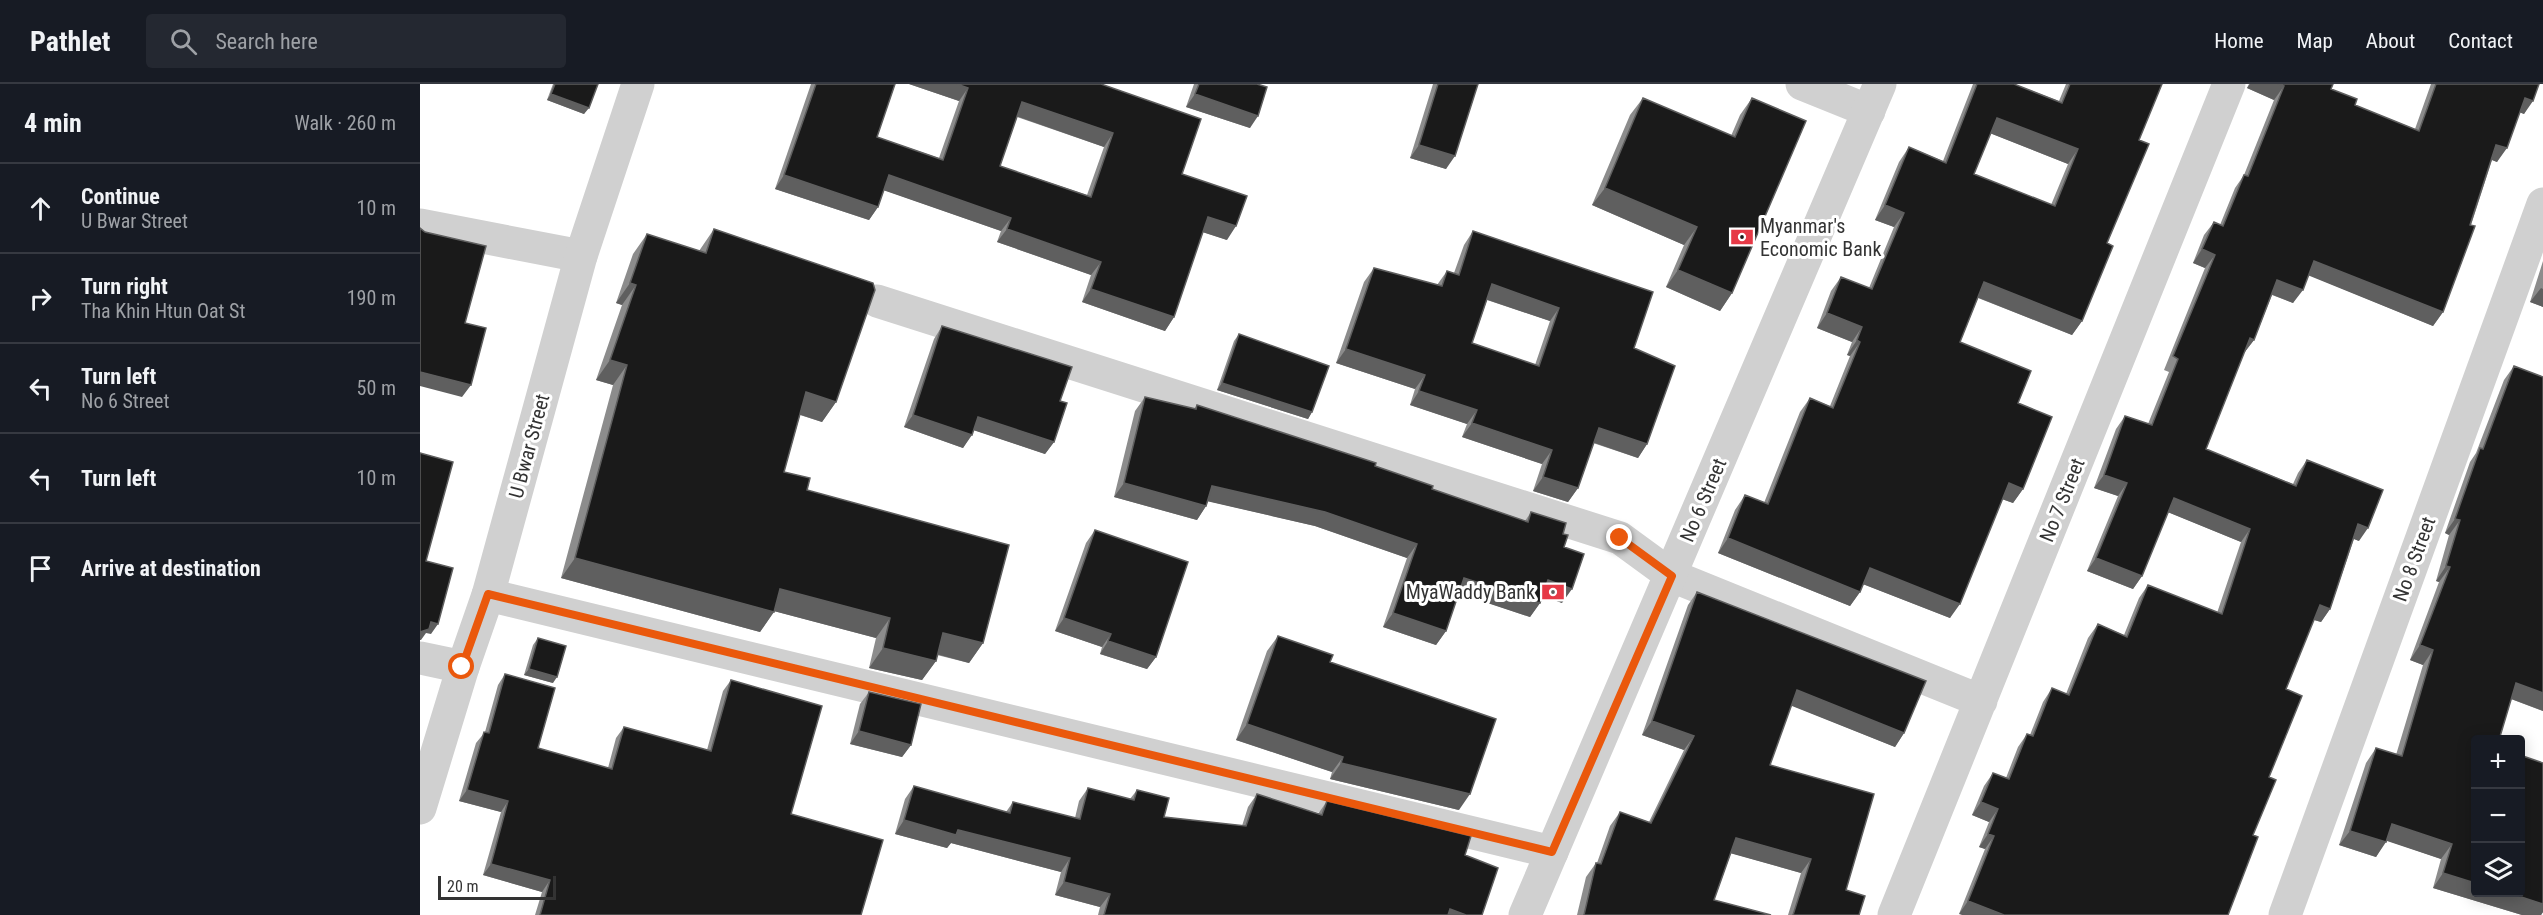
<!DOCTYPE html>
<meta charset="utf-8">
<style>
:root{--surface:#171b24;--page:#242831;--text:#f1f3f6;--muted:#9ea1a6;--line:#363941}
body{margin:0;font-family:"Roboto Condensed",sans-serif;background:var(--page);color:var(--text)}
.controls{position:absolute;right:18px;bottom:18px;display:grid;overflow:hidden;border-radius:6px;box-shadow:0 3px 15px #0003}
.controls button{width:54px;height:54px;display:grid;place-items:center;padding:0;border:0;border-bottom:2px solid var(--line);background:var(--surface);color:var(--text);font:30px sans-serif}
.scale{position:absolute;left:18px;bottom:15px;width:118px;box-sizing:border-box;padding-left:6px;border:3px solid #333;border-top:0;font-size:16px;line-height:21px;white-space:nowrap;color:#333;-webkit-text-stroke:4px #fff;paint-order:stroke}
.stop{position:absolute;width:18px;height:18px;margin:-14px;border:4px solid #ea580c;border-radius:50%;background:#fff}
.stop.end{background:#ea580c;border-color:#fff;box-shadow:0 2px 6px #0008}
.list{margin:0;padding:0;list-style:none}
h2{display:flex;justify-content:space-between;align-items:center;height:78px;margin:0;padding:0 24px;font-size:26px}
h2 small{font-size:20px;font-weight:400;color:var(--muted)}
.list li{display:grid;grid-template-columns:39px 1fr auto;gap:18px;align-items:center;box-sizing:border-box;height:90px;padding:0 24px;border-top:2px solid var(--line)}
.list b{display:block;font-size:22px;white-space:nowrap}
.list p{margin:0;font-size:20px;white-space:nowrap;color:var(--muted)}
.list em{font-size:20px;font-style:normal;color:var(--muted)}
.icon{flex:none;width:33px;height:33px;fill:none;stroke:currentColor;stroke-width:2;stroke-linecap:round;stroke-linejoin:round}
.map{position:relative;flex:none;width:2123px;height:831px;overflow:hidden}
header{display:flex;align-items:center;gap:36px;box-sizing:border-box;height:84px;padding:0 30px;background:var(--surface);border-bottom:2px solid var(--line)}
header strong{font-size:28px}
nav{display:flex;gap:33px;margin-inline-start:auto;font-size:21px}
.search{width:420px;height:54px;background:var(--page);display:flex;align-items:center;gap:15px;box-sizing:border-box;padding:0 21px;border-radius:6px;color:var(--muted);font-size:22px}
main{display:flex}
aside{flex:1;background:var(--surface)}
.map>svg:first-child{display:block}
</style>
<header>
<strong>Pathlet</strong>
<div class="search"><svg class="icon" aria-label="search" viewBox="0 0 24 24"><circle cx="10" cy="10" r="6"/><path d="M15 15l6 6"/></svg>Search here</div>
<nav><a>Home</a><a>Map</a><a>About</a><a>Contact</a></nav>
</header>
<main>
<aside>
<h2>4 min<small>Walk · 260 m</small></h2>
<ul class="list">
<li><svg class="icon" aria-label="ahead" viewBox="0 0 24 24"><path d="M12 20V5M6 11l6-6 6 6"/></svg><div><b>Continue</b><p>U Bwar Street</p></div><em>10 m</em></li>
<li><svg class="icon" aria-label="right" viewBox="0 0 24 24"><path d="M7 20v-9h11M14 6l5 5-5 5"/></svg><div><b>Turn right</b><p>Tha Khin Htun Oat St</p></div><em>190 m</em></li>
<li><svg class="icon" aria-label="left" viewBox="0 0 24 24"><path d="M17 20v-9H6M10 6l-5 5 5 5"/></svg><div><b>Turn left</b><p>No 6 Street</p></div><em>50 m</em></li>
<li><svg class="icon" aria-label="left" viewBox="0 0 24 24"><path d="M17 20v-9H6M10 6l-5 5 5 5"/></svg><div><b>Turn left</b></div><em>10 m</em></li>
<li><svg class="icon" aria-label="arrive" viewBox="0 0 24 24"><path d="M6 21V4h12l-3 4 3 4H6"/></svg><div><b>Arrive at destination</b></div></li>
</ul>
</aside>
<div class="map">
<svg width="2123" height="831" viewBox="0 0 2123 831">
<rect width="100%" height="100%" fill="#fff"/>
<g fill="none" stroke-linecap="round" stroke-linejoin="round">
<!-- minor -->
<path stroke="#d0d0d0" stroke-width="33" d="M1382,0L1449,27
M0,141L161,172
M457,217L1200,454L1252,492L1561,617
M68,511L1132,768
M0,574L43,583
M1474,831L1809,0
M1865,831L2123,120"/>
<!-- tertiary -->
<path stroke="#d0d0d0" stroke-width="33" d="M0,724L43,583L68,511L161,172L218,0
M1105,831L1460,0"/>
</g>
<!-- wall -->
<path fill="#8c8c8c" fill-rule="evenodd" d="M133,0H178L164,30L127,16Z
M391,0H475L457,53L519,74L539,17L489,0H681L762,90L807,156L783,148L754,233L745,247L662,218L671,191L577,158L581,147L464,106L458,123L449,136L355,105ZM597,33L684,63L667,111L580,82Z
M774,0H837L830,44L766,23Z
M1013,0H1058L1026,85L990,74Z
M1553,0H1594L1639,17L1646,0H1742L1719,56L1662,237L1652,251L1558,214L1540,258L1598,319L1603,405L1593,419L1582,415L1530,534L1443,500L1440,508L1430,522L1298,469L1315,426L1325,411L1344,419L1380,328L1390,314L1410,322L1430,272L1427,271L1432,258L1397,244L1411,207L1421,193L1449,204L1474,143L1455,136L1479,78L1489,63L1523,77ZM1570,49L1648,80L1631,121L1554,90Z
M1829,0H1913L1911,5L1935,21L1995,45L2011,0H2119L2104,30L2100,28L2077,78L2072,76L2023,228L2013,242L1889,191L1873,219L1852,211L1834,256L1824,269L1786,365L1873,400L1878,389L1887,376L1939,457L1934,455L1910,525L1901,538L1894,536L1539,830L1565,765L1559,763L1569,738L1552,731L1564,702L1573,689L1586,694L1598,663L1607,650L1610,651L1623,618L1632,604L1646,610L1668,554L1678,540L1704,551L1719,514L1728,501L1797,529L1821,458L1748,428L1722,492L1713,505L1667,487L1698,412L1674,404L1696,345L1705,332L1728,340L1749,288L1744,286L1785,184L1773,179L1784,151L1794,138L1800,141L1815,104L1824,91L1854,16L1827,4Z
M1223,14L1311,52L1320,31L1332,14L1312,209L1300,227L1246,203L1264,161L1172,121L1210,31Z
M294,145L416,318L402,338L380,331L364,388L387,406L563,559L549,579L517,571L516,577L502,596L449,584L456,554L354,527L340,548L141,494L193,301L176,296L202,221L196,219L213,170L227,150L279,167Z
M1053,147L1214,264L1227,360L1218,374L1173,359L1158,404L1148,418L1113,407L1122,380L1042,353L1047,340L990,321L995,305L916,279L944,198L954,184L1017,201L1027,187L1034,189L1044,161ZM1067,216L1130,237L1115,281L1052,259Z
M2123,177V223L2110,218Z
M522,242L640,317L634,358L625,370L554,346L543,364L484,343L514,255Z
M819,250L892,328L888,335L797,306L814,257Z
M2094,282L2123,293V627L2091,615L2055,656L2123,828L2121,831H2102L2013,804L2021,775L1966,756L1956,773L1919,761L1946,679L1956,664L1976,671L2003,581L1990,576L2019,498L2016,497L2029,451L2025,449L2050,378L2056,369L2084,296Z
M725,313L774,325L777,321L955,382L1012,405L1105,437L1111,428L1143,450L1144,463L1142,519L1123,512L1120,519L1110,533L1039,509L1026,547L1016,561L963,543L987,474L895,442L788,417L786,422L777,436L694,413L715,327Z
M675,446L736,573L727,585L680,570L682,563L635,547L666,459Z
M1277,508L1484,649L1475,663L1371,621L1350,681L1426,806L1439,831H1368L1381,789L1311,769L1294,816L1351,831H1157L1166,793L1176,779H1177L1190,742L1200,728L1229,738L1264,666L1222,651L1268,521Z
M858,552L910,578L1039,726L910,695L912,688L816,656L847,567Z
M118,554L133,599L104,591L113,561Z
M85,590L118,664L188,684L196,654L204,643L287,666L303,607L311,596L371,730L441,831H115L122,808L63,791L81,728L39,717L56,659L65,648L78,601Z
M449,608L491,661L482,673L430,660L440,620Z
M494,702L586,728L593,718L655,734L659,717L668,704L710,715L717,706L744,733L822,742L828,723L837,710L898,730L907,717L1045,771L1062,831H678L680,823L635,811L641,788L531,759L527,764L475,750L485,715Z"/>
<!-- shaded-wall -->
<path fill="#5f5f5f" d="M489,0H537L548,4L539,17Z
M1830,0H1858L1864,2L1854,16L1827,4Z
M131,10L169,24L164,30L127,16Z
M775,10L838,32L830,44L766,23Z
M2105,14L2113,17L2104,30L2096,27Z
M602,18L693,49L684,63L593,31Z
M1577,34L1658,65L1648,80L1567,48Z
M999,61L1035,72L1026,85L990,74Z
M2076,61L2087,64L2077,78L2067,74Z
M364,91L458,123L449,136L355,105Z
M469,91L591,134L581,147L460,105Z
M1185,104L1277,143L1264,161L1172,121Z
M1465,121L1484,129L1474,143L1455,136Z
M788,133L816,142L807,156L779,147Z
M587,145L681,178L671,191L577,158Z
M1782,165L1795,171L1785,184L1773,179Z
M1894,177L2023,228L2013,242L1885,190Z
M1258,186L1312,209L1300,227L1246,203Z
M1857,196L1883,206L1873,219L1848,209Z
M1564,198L1662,237L1652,251L1554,212Z
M210,199L216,201L202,221L196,219Z
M1072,200L1139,224L1130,237L1062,214Z
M2121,204L2123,205V223L2110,218Z
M671,205L754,233L745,247L662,218Z
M1407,229L1442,243L1432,258L1397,244Z
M1830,254L1834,256L1824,269Z
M1437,256L1440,258L1430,272L1427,271Z
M926,265L1005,291L995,305L916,279Z
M190,276L207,281L193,301L176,296Z
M0,288L51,301L42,313L0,302Z
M802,299L892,328L888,335L797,306Z
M999,307L1057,326L1047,340L990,321Z
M386,308L416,318L402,338L372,328Z
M493,331L552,351L543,364L484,343Z
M558,333L634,358L625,370L550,345Z
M1052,339L1132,366L1122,380L1042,353Z
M1179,344L1227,360L1218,374L1169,357Z
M1684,391L1707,399L1698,412L1674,404Z
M1123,393L1158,404L1148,418L1113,407Z
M704,399L786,422L777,436L694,413Z
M1589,399L1603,405L1593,419L1579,414Z
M792,402L905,428L997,460L987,474L895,442L782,416Z
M1754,414L1830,445L1821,458L1745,427Z
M2035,435L2040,436L2029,451L2025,449Z
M1938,440L1948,444L1939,457L1929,453Z
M1308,454L1440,508L1430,522L1298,469Z
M155,474L354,528L340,548L141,494Z
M1676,474L1722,492L1713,505L1667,487Z
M2026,482L2030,483L2019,498L2016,497Z
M1450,484L1540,520L1530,534L1440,499Z
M1044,494L1120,519L1110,533L1034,508Z
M1128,496L1152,505L1142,519L1118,510Z
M360,505L470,534L456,554L346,525Z
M1900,521L1910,525L1901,538L1891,535Z
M973,529L1026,547L1016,561L963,543Z
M644,534L691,550L682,563L635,547Z
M11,538L18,540L11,550L6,549L1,556H0V548Z
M523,549L563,559L549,579L509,568Z
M688,557L736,573L727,585L680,570Z
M2000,561L2013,566L2003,581L1990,576Z
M463,564L516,577L502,596L449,584Z
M109,585L137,593L133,599L104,591Z
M2096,599L2123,609V627L2086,613Z
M1377,606L1484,649L1475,663L1367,620Z
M1232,637L1274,652L1264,666L1222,651Z
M827,640L923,673L912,688L816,656Z
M439,647L491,661L482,673L430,660Z
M921,679L1050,710L1039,726L910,695Z
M47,706L88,717L81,728L39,717Z
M1561,718L1578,725L1569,738L1552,731Z
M484,736L538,746L650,774L641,788L531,759L527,764L475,750Z
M1972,740L2032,760L2021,775L1961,755Z
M1930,747L1966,758L1956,773L1919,761Z
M1568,750L1574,752L1565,765L1559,763Z
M1316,754L1391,775L1381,789L1306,768Z
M71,780L130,796L122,808L63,791Z
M2023,789L2055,799V808H2086L2123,820V828L2121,831H2102L2013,804Z
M644,798L690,810L680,823L635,811Z
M1548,817L1584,831H1542L1539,830Z
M1030,825L1046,831H1026Z"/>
<!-- building -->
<path fill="#1a1a1a" stroke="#5f5f5f" stroke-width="1.5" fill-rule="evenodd" d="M135,0H178L169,24L131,10Z
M396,0H475L457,53L523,76L548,4L537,0H681L781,35L762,90L827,112L816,142L788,133L754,233L671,205L681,178L587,145L591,134L469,91L458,123L364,91ZM602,18L693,49L671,113L580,82Z
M779,0H837L847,3L838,32L775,10Z
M1018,0H1058L1035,72L999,61Z
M1557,0H1594L1642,19L1650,0H1742L1719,56L1729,60L1687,159L1693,162L1662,237L1564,198L1540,258L1611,287L1598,319L1632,333L1603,405L1589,399L1540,520L1450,484L1440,508L1308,454L1325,411L1348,420L1390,314L1413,324L1440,258L1437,256L1442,243L1407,229L1421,193L1452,205L1484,129L1465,121L1489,63L1526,79ZM1577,34L1658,65L1635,122L1554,90Z
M1858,0H1913L1911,5L1937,15L1935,21L1999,47L2016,0H2119L2113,17L2105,14L2087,64L2076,61L2050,141L2055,142L2023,228L1894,177L1883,206L1857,196L1834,256L1830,254L1786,365L1876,402L1887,376L1963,406L1948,444L1938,440L1910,525L1900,521L1866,605L1882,612L1849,693L1856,696L1833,751L1838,753L1808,831H1584L1548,817L1574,752L1568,750L1578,725L1561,718L1573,689L1589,695L1607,650L1613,652L1632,604L1649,611L1678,540L1707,553L1728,501L1802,530L1830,445L1754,414L1722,492L1676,474L1707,399L1684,391L1705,332L1732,341L1758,275L1753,272L1795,171L1782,165L1794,138L1803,142L1824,91L1828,92L1864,2Z
M1223,14L1315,53L1332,14L1386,37L1312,209L1258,186L1277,143L1185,104Z
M0,144L5,148L66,162L45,239L66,244L51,301L0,288Z
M294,145L453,199L455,206L416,318L386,308L364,388L390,394L387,406L589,461L563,559L523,549L516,577L463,564L470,534L360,505L354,528L155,474L207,281L190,276L216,201L210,199L227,150L286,169Z
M1053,147L1233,208L1214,264L1255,282L1227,360L1179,344L1158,404L1123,393L1132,366L1052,339L1057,326L999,307L1005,291L926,265L954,184L1022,202L1027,187L1039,191ZM1072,200L1139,224L1119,282L1052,259Z
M522,242L652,283L640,317L647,319L634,358L558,333L552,351L493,331Z
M819,250L909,282L892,328L802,299Z
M2094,282L2123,293V609L2096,599L2079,656H2055V799L2023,789L2032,760L1972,740L1966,758L1930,747L1956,664L1982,672L2013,566L2000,561L2030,483L2026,482L2040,436L2035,435L2060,364L2063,365Z
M725,313L776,325L777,321L956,379L955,382L1013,402L1012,405L1108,438L1111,428L1146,439L1143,450L1148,451L1144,463L1164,470L1152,505L1128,496L1120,519L1044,494L1026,547L973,529L997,460L905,428L792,402L786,422L704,399Z
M0,369L33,378L6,477L33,484L18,540L11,538L9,545L0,548Z
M675,446L768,478L736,573L688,557L691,550L644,534Z
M1277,508L1506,597L1484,649L1377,606L1350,681L1454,710L1426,806L1445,812L1439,831H1373L1391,775L1316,754L1294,816L1351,831H1164L1176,779L1181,780L1200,728L1231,739L1274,652L1232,637Z
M858,552L913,571L910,578L1076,635L1050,710L921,679L923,673L827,640Z
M118,554L146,562L137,593L109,585Z
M85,590L135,604L118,664L192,685L204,643L291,667L311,596L402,622L371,730L463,756L441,831H120L130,796L71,780L88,717L47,706L64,648L69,649Z
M449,608L501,620L491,661L439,647Z
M2100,671L2123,679V820L2086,808H2100Z
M494,702L590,729L593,718L660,735L668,704L714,716L717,706L749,714L744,733L826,742L837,710L902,731L907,717L1051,752L1045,771L1078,784L1062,831H1046L1030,825L1028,831H684L690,810L644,798L650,774L538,746L536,751L484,736Z"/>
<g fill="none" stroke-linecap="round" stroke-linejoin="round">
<!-- route -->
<path stroke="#ea580c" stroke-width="8" d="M42,583L68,510L1132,768L1252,492L1200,454"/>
</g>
<!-- icons -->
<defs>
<g id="bank-bare" transform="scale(1.8)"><path d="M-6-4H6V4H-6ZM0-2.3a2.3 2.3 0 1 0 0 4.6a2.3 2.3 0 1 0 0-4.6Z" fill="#e63946" stroke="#fff" stroke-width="2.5" paint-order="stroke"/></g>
</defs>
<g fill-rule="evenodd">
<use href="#bank-bare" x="1322" y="153"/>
<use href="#bank-bare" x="1133" y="508"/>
</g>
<g text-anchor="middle" stroke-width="6" stroke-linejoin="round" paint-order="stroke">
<!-- poi labels -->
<g font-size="20" fill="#333" stroke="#fff" text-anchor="start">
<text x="1340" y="149">Myanmar's<tspan x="1340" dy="23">Economic Bank</tspan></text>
<text x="1115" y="515" text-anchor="end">MyaWaddy Bank</text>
</g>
<!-- street labels -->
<g font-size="20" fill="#333" stroke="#fff">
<text transform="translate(109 362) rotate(-75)" y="7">U Bwar Street</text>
<text transform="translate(1283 416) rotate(-67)" y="7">No 6 Street</text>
<text transform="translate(1642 416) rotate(-68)" y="7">No 7 Street</text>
<text transform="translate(1994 475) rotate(-70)" y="7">No 8 Street</text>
</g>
</g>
</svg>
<div class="controls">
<button>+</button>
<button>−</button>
<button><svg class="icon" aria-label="layers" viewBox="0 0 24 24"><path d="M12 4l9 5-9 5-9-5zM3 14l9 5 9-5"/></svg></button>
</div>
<div class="scale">20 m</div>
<div class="stop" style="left:42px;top:583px"></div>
<div class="stop end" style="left:1200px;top:454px"></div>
</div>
</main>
